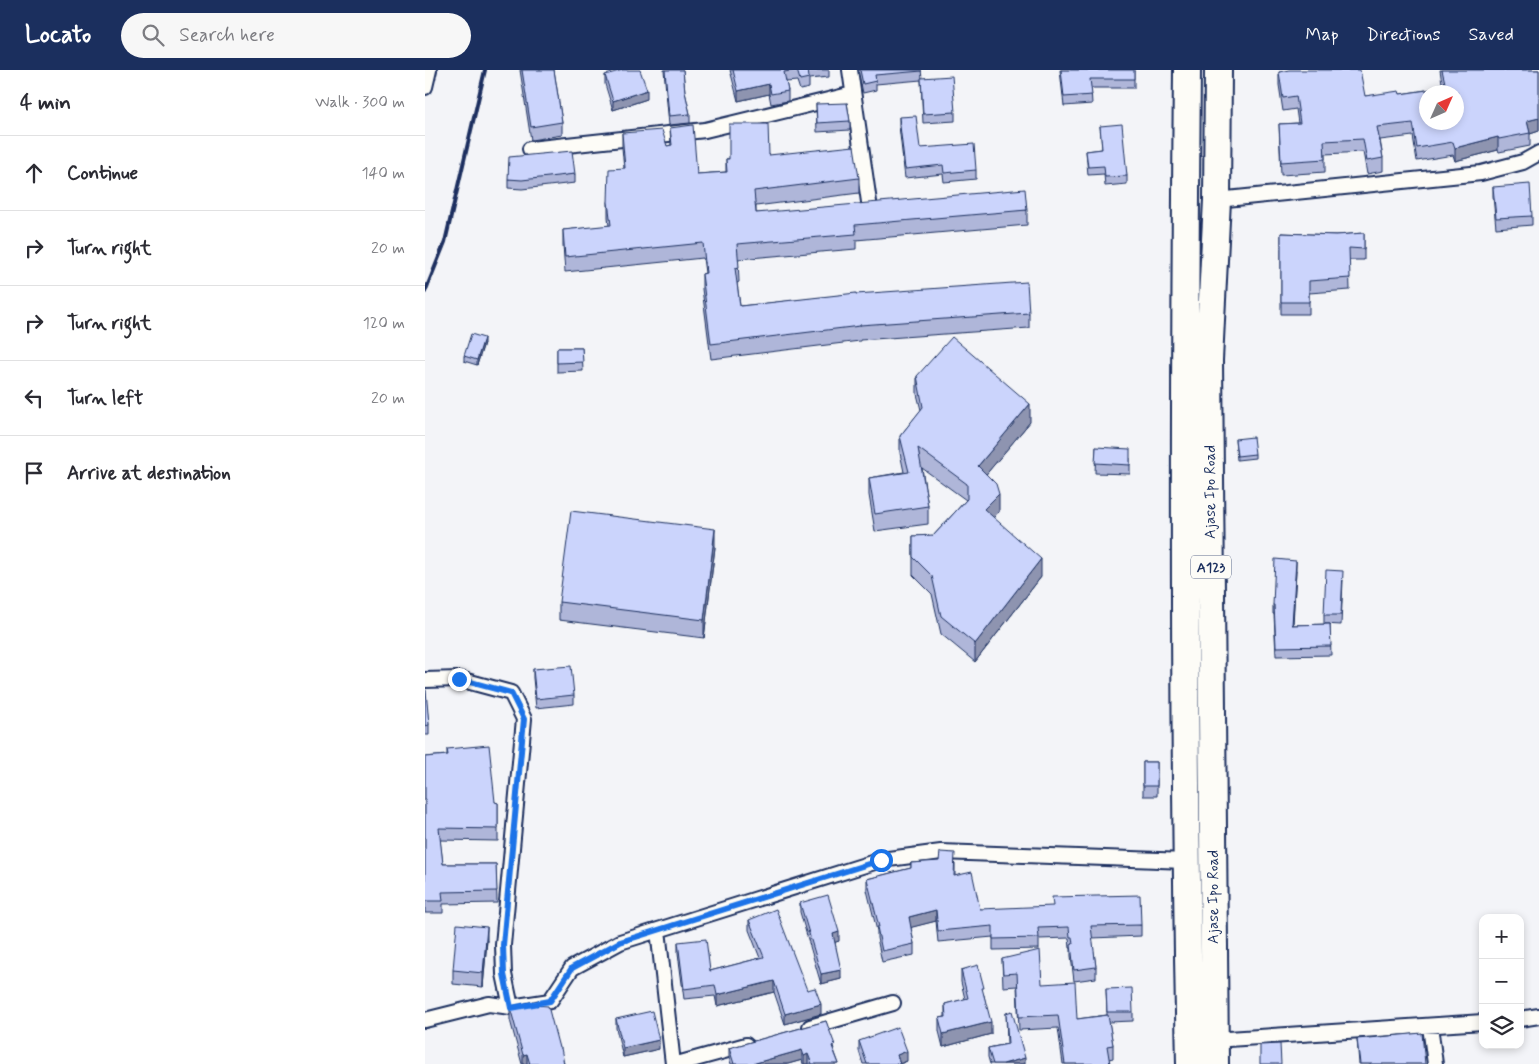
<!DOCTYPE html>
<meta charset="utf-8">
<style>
:root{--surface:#fff;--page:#f7f7f7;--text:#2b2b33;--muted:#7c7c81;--line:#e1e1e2;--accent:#1b2f5e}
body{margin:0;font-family:Mynerve,sans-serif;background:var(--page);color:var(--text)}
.controls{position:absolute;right:15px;bottom:15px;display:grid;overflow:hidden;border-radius:10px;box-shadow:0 2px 8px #0003}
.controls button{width:45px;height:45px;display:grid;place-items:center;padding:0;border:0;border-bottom:1px solid var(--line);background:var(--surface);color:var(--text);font:25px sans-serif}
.compass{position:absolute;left:994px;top:15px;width:45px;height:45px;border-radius:50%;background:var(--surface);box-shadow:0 2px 8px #0003;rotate:45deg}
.stop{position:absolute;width:15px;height:15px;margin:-11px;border:4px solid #1a73e8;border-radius:50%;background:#fff}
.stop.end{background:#1a73e8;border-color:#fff;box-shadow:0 1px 5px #0008}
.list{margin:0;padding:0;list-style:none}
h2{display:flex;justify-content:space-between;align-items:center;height:65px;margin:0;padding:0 20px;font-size:21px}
h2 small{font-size:16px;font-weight:400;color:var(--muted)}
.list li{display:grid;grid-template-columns:32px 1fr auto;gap:15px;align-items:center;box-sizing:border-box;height:75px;padding:0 20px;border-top:1px solid var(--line)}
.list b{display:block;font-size:19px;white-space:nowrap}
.list em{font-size:16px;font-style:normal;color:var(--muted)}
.icon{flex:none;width:28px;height:28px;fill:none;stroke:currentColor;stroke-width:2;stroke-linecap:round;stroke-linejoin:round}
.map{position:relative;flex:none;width:1114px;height:994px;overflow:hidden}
header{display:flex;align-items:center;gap:30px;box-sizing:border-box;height:70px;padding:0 25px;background:var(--accent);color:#fff}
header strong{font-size:24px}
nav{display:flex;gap:28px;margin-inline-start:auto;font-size:18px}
.search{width:350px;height:45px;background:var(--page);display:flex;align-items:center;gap:12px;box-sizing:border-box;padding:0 18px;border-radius:28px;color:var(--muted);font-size:19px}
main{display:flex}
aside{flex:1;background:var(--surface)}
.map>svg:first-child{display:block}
</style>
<header>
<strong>Locato</strong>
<div class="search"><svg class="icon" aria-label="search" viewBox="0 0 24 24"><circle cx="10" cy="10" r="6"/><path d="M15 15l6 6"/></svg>Search here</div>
<nav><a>Map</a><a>Directions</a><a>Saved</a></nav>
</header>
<main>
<aside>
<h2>4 min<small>Walk · 300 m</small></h2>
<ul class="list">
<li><svg class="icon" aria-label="ahead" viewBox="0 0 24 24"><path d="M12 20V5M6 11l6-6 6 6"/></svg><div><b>Continue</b></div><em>140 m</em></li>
<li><svg class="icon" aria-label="right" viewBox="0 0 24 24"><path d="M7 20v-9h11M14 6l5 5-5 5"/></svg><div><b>Turn right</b></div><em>20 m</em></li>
<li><svg class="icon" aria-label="right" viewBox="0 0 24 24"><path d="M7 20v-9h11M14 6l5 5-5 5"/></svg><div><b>Turn right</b></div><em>120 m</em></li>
<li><svg class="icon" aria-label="left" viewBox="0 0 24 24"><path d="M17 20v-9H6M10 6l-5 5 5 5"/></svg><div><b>Turn left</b></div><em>20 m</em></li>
<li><svg class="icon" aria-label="arrive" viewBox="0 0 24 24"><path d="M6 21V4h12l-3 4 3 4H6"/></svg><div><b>Arrive at destination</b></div></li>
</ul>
</aside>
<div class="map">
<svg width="1114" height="994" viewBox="0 0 1114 994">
<rect width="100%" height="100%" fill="#f3f4f8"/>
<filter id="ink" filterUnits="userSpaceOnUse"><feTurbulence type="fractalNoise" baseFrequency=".02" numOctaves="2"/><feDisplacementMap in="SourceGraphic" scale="10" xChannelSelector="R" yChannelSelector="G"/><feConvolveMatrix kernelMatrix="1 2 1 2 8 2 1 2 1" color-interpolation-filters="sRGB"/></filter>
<g filter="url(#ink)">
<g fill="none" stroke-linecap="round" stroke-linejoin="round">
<!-- street casing -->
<g stroke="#1b2f5e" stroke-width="18">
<path id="street" d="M425,0L444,132
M0,17L4,0
M105,79L280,60L428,24
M792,130L1056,103L1098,92L1114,83
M0,610L34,609L86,623L99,649L78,875L79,904L86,937
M233,860L248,994
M1095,949L1114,946
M0,950L64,934L86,937L125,931L147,898L195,872L456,790L516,782L761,791
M1005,956L1010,994
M385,957L468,933
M788,970L1058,952
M252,994L321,975"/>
</g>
<!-- highway casing -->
<g stroke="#1b2f5e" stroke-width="30">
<path id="highway" d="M762,0C759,331 758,663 765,994
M790,994L784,290L792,130L793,0"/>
</g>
<!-- street -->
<use href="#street" stroke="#fdfcf7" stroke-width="14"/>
<!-- highway -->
<use href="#highway" stroke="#fdfcf7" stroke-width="26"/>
<!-- rail -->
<path stroke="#1b2f5e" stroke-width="4" d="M0,222L20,172L60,0"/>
</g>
<!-- wall -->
<path fill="#afb6d9" stroke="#1b2f5e" d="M95,0H129L137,52V65L106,70Z
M239,0H258L260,22L265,44V53L244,55Z
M305,0H404V7L384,9V18L375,20L372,11L361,12L363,21V31L346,34L344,24L313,31Z
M433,0H496L497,8L530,42V51L498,53L496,10L451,14V20L438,23Z
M635,0H709V18H666L667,34L639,36Z
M1015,0H1114V61L1105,64V76L1074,82L1073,80L1030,91L1028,85L992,91L988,66L955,70L958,88V101L942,104L938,82L900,84V102L856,105L854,54L873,53L871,39L858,41L854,15V2L940,26L975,24L1014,18V14L1017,13Z
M180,5L222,29L188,40L180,14Z
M391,34L425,51V60L392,62Z
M474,47L495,78L551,100V109L519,112L518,104L480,108L474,56Z
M675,56L702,106V114L680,116L679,104L663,105L661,81L677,79Z
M245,58L272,104L301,102V89L344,85L434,108V123L331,136V143L602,140V155L431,170V179L313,189L314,212L312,213L315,236L431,224L604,243V258L435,270V271L286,289L277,219V204L280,203L278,188L140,202L138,175V160L184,156L183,147V132L199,98L197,78V63L242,76L246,75Z
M150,104V113L97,119L83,118V109Z
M1068,117L1107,146V155L1071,158L1068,126Z
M856,163L911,165L939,163V190H924L925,220L884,223V244H856Z
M59,273L52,295L39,291V286Z
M132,278H157L158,301L132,302Z
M492,306L605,352L561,404L574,442L568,447L616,507L550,592L516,564L507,524L488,505V466H508L541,430L497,398L503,436V454L450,461L444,425V408L479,402L475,383V366L496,340L492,324Z
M810,369L830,384V388L812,390Z
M671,377L705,388V404L670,403Z
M290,477L279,568L134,550V532Z
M871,500L868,555L905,554L906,585L851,586L849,544H848V535Z
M918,510L916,555L899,554V545Z
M108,599L149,625V634L111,638L108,608Z
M0,620L4,655V665H0Z
M22,679L70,732L73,733V771L15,770L18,794H71L72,833L18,834V843H0V687L22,685Z
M718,692H732V726H718Z
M514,791L530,794V805L555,839L716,855V866L667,868L671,897V908L649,911L646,886V878H645L644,868L614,869V879L568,880V867L513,872L511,851L486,857L489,874V885L457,892L452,868V861L442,820V809L486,798V793Z
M375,833L414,871L410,872L416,909L396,914L375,842Z
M324,850L382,920L396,944L360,954L349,922L292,936L290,926L259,929L253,883V872L285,901L335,888L324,860Z
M62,870L58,917L28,914V900Z
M577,889L617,914L652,949L682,945L681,919L708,942V951L684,952L688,975V988L684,989L685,994H638L633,958L594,960L592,916L578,917Z
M536,900L559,925L566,964L518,977L514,961V948L520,947V934L540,929L536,912Z
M113,936L134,978L139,994H97L85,950V937Z
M581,943L600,994H565L563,987V978L582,974Z
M191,949L234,979L198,987L191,958Z
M401,951L410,983L414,994H378L377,990L363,994H306L304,988V978Z
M932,969L1000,994H934Z
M434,971L482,991L475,994H438L434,981Z"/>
<!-- shaded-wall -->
<path fill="#8e94b0" stroke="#1b2f5e" d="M344,14V24L313,31V21Z
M222,20V29L188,40V31Z
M1114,48V61L1105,64L1102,51Z
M1073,67V80L1030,91V78Z
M59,268V273L52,295V290Z
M605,334V352L553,414V396Z
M574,424V442L559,457V439Z
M290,459V477L279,568V550Z
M616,489V507L550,592V574Z
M871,491V500L867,565V555Z
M511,840V851L484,858V847Z
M62,857V870L58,917V903Z
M414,862V871L408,873V864Z
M416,900V909L396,914V904Z
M349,911V922L292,936V925Z
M396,934V944L360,954V944Z
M566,952V964L518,977V964Z
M234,970V979L198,987V978Z
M377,980V990L363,994H327Z
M482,981V991L474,994L472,985Z
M102,984V994H98V985Z
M383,984V994H379V986Z
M600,988V994H578Z"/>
<!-- building -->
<path fill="#cbd4fc" stroke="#1b2f5e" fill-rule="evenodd" d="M97,0H129L137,52L106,57Z
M198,0H215L222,20L188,31L180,5Z
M240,0H258L260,22L265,44L244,46Z
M308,0H383L384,8L375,10L372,0L359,2L363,21L346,24L344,14L313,21Z
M435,0H496L497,1L450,5L451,11L438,14Z
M636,0H709V9H665L667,25L639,27Z
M864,0H935L940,26L974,21L975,24L1015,18L1014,14L1020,13L1017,0H1114V48L1102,51L1105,63L1074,69L1073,67L1030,78L1028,72L992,78L988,53L952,57L958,88L942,91L938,69L899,71L900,89L856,92L854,54L875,53L871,26L858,28L854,2ZM1002,22H1032V52H1002Z
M527,6L530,42L498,44L496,8Z
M422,33L425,51L392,53L391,34Z
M491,46L495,78L549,74L551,100L519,103L518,95L480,99L474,47Z
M304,54H343L344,85L429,76L434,108L329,121L331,143L600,119L602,140L430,155L431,164L312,174L314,197L310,198L315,236L431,223V224L602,212L604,243L435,255V256L286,274L277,204L281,203L278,173L140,187L138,160L186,155L183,132L184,99L200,98L197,63L237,60L242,76L247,75L245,58L268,55L272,104L302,102L301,89H304Z
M697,54L702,106L680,107L679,96L663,97L661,81L677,79L675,56Z
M147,81L150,104L97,110L83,109L84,87Z
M1105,114L1107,146L1071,148L1068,117Z
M856,163L911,165L939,163V179L924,178L925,208L884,211V232H856Z
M46,264L59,268L52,290L39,286Z
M527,267L605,334L553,396L571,414L574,424L559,439L616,489L550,574L516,546L507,506L488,487V466L508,465V466L542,429V414L493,378L503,436L450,444L444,408L484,402L475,366L498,337L492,306Z
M132,278H157L158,292L132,293Z
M828,367L830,384L812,386L810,369Z
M671,377L705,379V395L670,393Z
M146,441L290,459L279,550L134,532Z
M850,489L871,491L867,555L905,554L906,576L851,577L849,535H848Z
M901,500L918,501L916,545H899Z
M146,596L149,625L111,629L108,599Z
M0,620H1L4,655L0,656Z
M64,675L70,732L73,733V759L14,758L18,794H71L72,821L17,822L18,831H0V687L23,685L22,679Z
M718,692H732V716H718Z
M515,782L530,783L529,806L547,802L555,839L628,836L627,827L715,825L716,855L666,856L671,897L649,900L646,875L648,874L647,867H645L644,857L613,858L614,868L568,869V856L513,861L511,840L484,847L489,874L457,881L452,857H454L442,809L486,798V793L514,791Z
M403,825L414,862L408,864L416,900L396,904L375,833Z
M351,839L382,920L390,918L396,934L360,944L349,911L292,925L290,915L259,919L253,872L281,869L285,901L339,887L324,850Z
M32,854L62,857L58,903L28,900Z
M615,880L617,914L650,912L652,949L683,945L688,975L682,976L685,994H640L633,945L594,947L592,903L578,904L577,889Z
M553,895L559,918H557L566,952L518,964L514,948L521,947L520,934L543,928L536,900Z
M707,918L708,942H682L681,919Z
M113,930L112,935L123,936L134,978H136L139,994H105L102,984L98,985L85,937Z
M227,941L234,970L198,978L191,949Z
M587,941L600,988L578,994H568L563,978L583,974L581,943Z
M401,951L410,975L407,976L414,994H387L383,984L379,986L377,980L327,994H309L304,978Z
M473,957L482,981L472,985L475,994H442L434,971Z
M997,963L1000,994H935L932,969Z
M855,974L856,994H835V975Z"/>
</g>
<g fill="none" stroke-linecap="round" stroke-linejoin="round" filter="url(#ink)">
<!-- route -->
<path stroke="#1a73e8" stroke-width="6" d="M34,609L86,623L99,649L78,875L79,904L86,938L125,931L147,898L195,872L456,790"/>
</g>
<g text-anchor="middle" stroke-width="4" stroke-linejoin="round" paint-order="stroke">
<!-- shield labels -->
<rect fill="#fdfcf7" stroke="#5f6c8c" stroke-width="1" x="766" y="485.5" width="40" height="23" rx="4"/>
<g font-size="14" font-weight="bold" fill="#1b2f5e">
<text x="786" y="502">A123</text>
</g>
<!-- street labels -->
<g font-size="15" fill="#1b2f5e" stroke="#fdfcf7">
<text transform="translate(785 422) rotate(-90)" y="5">Ajase Ipo Road</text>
<text transform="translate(788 827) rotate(-90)" y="5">Ajase Ipo Road</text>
</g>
</g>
</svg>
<div class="controls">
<button>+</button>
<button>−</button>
<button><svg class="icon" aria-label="layers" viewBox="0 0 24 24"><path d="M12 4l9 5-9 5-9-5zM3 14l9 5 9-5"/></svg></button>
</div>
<svg class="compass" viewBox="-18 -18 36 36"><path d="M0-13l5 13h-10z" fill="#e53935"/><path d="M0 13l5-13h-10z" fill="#7c7c81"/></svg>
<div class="stop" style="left:456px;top:790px"></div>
<div class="stop end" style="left:34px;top:609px"></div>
</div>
</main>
